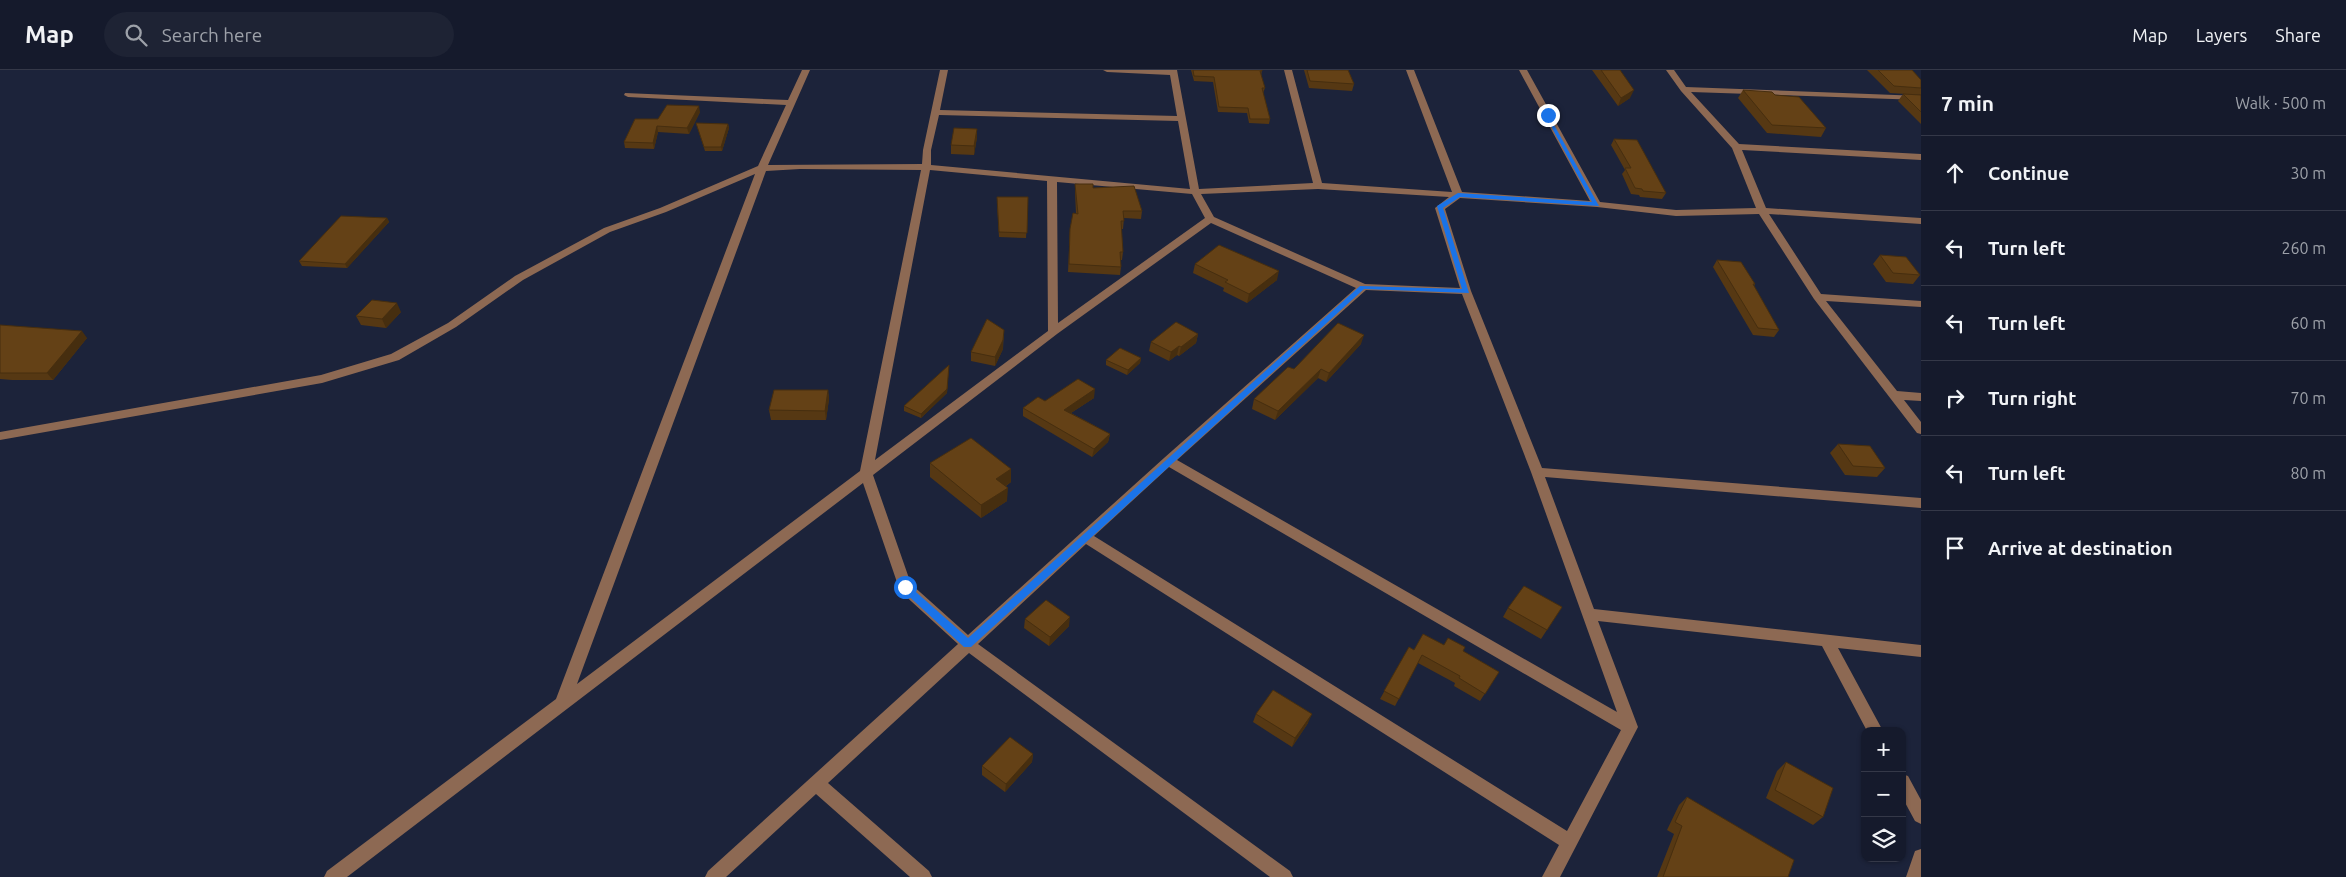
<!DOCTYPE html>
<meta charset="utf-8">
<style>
:root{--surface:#151a2c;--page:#1e2334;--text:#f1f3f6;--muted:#9da1a9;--line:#343848}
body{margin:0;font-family:Ubuntu,sans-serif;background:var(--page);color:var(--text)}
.controls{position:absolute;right:15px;bottom:15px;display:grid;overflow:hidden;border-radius:10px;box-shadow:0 1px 4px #0004}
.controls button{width:45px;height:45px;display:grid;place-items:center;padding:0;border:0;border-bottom:1px solid var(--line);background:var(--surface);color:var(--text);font:25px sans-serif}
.stop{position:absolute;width:15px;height:15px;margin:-11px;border:4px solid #1a73e8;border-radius:50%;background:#fff}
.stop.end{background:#1a73e8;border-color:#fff;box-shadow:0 1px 5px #0008}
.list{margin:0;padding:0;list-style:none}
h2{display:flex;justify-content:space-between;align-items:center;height:65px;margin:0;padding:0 20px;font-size:21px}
h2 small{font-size:16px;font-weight:400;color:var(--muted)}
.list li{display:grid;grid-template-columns:32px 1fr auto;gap:15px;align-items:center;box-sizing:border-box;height:75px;padding:0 20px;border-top:1px solid var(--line)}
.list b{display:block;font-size:19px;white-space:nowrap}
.list em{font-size:16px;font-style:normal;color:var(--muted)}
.icon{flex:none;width:28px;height:28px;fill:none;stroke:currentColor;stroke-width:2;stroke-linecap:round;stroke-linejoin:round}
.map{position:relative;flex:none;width:1921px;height:807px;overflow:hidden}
header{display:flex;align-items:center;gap:30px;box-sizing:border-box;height:70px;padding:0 25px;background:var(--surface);border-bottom:1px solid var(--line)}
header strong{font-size:24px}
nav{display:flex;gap:28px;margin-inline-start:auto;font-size:18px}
.search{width:350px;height:45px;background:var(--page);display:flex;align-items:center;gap:12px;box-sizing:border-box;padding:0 18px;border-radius:28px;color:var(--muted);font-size:19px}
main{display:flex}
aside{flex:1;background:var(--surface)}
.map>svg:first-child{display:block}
</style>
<header>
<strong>Map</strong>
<div class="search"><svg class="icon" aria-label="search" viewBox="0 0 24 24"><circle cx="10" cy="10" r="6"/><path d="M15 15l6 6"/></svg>Search here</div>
<nav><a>Map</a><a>Layers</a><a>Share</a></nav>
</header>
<main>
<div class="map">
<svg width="1921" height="807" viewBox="0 0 1921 807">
<rect width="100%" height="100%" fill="#1c233a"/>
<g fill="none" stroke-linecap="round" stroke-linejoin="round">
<!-- minor -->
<path fill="#8d6953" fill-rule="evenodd" d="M802,0H810L768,95L922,94L923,80L940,0H948L940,40L1177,46L1170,5L1107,2L1103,0H1177L1199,119L1313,113L1284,0H1292L1322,113L1452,122L1406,0H1414L1462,122L1590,131L1519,0H1527L1600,132L1676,140L1756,138L1732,78L1681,21L1666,0H1674L1686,17L1921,26V30L1691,22L1739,74L1921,84V90L1742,80L1766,138L1921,148V154L1769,144L1821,224L1921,231V237L1826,231L1897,321L1921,323V331L1904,330L1921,352V364L1917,363L1814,229L1759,144L1676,146L1597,137L1460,128L1445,139L1471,221L1542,398L1921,428V438L1545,407L1594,539L1921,575V587L1838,578L1883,661H1867L1822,576L1598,551L1638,657L1560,807H1542L1559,775L1086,474L978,574L1290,801L1293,807H1270L969,583L828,713L929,801L932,807H910L816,724L726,807H705L708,801L958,574L900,521L863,413L347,807H324L327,801L556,629L755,104L666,142L610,162L523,210L456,257L399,290L322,313L0,370V362L321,305L391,284L448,253L515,206L604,158L660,138L758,96L786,35L628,27L624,25L625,23L788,30ZM939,45L1178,51L1190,119L931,95V80ZM800,99L921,100L860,401L577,614L766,101ZM930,100L1047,111L1048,261L875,390ZM1057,112L1192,124L1205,148L1058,253ZM1318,119L1449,127L1435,138L1460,218L1365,214L1214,147L1201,124ZM1211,153L1356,218L1164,388L968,565L911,514L873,405L1057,264ZM1366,220L1462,224L1531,402L1617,642L1177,390ZM1169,397L1621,660L1567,761L1094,466Z
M1902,704L1908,706L1921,730V754L1915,751L1902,727Z
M1921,779V807H1906L1915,781Z"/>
</g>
<!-- wall -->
<path fill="#563813" d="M1191,0H1262L1261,6L1265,18L1263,23L1270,49L1269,54L1249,53L1247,43L1218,42L1213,12L1194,11Z
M1304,0H1348L1354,14L1352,21L1309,18Z
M1592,0H1620L1630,28L1618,36Z
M1867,0H1912L1921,10V25L1890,23Z
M1743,20L1775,25L1826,58L1821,67L1767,63L1738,28Z
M1903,24L1921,25V54L1898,31Z
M700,42L689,64L658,62L654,79L625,78L624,72L658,49Z
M696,53L728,54L729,58L722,81H705Z
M977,59V67L974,85L951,84V75Z
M1614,69L1666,123L1662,129L1640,127L1639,125L1631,124L1622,104L1625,100L1611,75Z
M1075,114L1093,118L1142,141L1141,149L1124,148L1123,159H1121L1123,182L1122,190H1120L1121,197L1120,205L1068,202L1070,159L1076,144L1075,122Z
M1028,127L1026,168L999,167L997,132Z
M387,148L389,152L347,198L302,196L299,191Z
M1880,185L1920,205L1913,214L1886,212L1873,194Z
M1717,190L1755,214L1754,216L1779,260L1774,267L1753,265L1713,197Z
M1195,194L1277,210L1247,233L1223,221L1224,218L1193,203Z
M401,242L386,258L361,255L356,246Z
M0,255L87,268L53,310H12L0,309Z
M1004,260L1003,279L995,296L971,291V282Z
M1198,264L1196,273L1179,286L1177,285L1169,291L1149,281L1151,272Z
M1361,274L1326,312L1318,308L1275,350L1252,339L1254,329L1294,299Z
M1141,288L1140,293L1127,305L1106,295V290Z
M949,295L947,323L921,348L904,341V336Z
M828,320L829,329L826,350H771L769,340Z
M1094,328L1071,343L1110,364L1108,372L1092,387L1023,346V338L1045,331Z
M1838,374L1885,398L1877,407L1845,405L1830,383Z
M930,393L1011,399V412L1006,416L1007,431L981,448L930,407Z
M1562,537L1541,569L1503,547L1508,538Z
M1025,549L1069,556L1049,576L1024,558Z
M1444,575L1463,581L1499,602L1480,631L1454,616L1455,613L1418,593L1395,636L1380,629L1409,577L1414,580Z
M1256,644L1308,653L1292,677L1253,652Z
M1033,684L1032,692L1005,722L982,705V696Z
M1786,692L1823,747L1813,755L1766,728L1777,701Z
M1687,727L1788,807H1657L1674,764L1667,760L1679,735Z"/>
<!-- shaded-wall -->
<path fill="#462e0f" d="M1634,20L1630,28L1618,36L1621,28Z
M699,36L700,42L689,64L687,58Z
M728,54L729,58L722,81L721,77Z
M657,56L658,62L654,79L653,73Z
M977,59V67L974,85V76Z
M387,148L389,152L347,198L345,194Z
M1279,201L1277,210L1247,233L1249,224Z
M397,233L401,242L386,258L382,249Z
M82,261L87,268L53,310L47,303Z
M1198,264L1196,273L1179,286L1181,277Z
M1364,265L1361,274L1326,312L1329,303Z
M1003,270V279L995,296V287Z
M1179,276L1177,285L1169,291L1171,282Z
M1141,288L1140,293L1127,305L1128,300Z
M949,295L947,323L921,348V344Z
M1321,299L1318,308L1275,350L1278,341Z
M1095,319L1094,328L1063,348L1064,340Z
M828,320L829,329L826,350L825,341Z
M1110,364L1108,372L1092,387L1094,379Z
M1011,399V412L996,422V409Z
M1008,418L1007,431L981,448V435Z
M1070,547L1069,556L1049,576L1050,567Z
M1312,644L1308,653L1292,677L1295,668Z
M1033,684L1032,692L1005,722L1006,714Z"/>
<!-- building -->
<path fill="#644116" stroke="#462e0f" d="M1193,0H1262V1H1260L1265,18H1262L1270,49H1250L1248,38L1219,37L1214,7L1194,6Z
M1307,0H1348L1354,14L1310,11Z
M1601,0H1620L1634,20L1621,28Z
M1878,0H1912L1921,10V18L1894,16Z
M1743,20L1772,22L1775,25L1799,27L1826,58L1772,55Z
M1903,24L1921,25V42Z
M667,35L699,36L687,58L657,56L653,73L624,72L635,49H658Z
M696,53L728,54L721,77H704Z
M954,58L977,59L974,76L951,75Z
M1614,69L1637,70L1666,123L1643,121L1642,119L1635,118L1625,98H1631Z
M1075,114H1093V118L1134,116L1142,141H1123L1124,151H1121L1123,182H1120L1121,197L1069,194L1070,159L1073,143L1078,144Z
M997,127H1028L1027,163L999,162Z
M341,146L387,148L345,194L299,191Z
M1219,175L1279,201L1249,224L1225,212L1228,210L1195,194Z
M1880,185L1906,187L1920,205L1893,203Z
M1717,190L1741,192L1755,214H1753L1779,260L1758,258Z
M372,230L397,233L382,249L356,246Z
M987,249L1004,260L1003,270L995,287L971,282Z
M1176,252L1198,264L1181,277L1179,276L1171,282L1151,272Z
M1338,253L1364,265L1329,303L1321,299L1278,341L1254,329L1288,297L1294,299Z
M0,255L82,261L47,303H0Z
M1120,278L1141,288L1128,300L1106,290Z
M949,295L947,319L921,344L904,336Z
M1078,309L1095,319L1064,340L1110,364L1094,379L1023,338L1038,327L1045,331Z
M774,320H828L825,341L769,340Z
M971,368L1011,399L996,409L1008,418L981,435L930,393Z
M1838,374L1870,376L1885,398L1853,396Z
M1524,516L1562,537L1547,560L1508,538Z
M1046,530L1070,547L1050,567L1025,549Z
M1423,564L1444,575L1448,568L1465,577L1463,581L1499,602L1485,624L1459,608L1460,606L1422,585L1399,629L1384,621L1409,577L1414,580Z
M1273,620L1312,644L1295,668L1256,644Z
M1010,667L1033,684L1006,714L982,696Z
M1786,692L1833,718L1823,747L1775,720Z
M1687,727L1794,790L1788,807H1663L1682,756L1675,752Z"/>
<!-- route -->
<path fill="#1a73e8" d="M1548,44L1599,136L1460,127L1443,138L1469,223L1364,219L971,577H964L902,520V515H908L968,568L1360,216L1462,219L1437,136L1458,123L1592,132L1545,45Z"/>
</svg>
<div class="controls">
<button>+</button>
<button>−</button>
<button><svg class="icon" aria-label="layers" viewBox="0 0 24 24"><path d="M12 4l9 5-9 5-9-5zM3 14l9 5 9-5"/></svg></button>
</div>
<div class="stop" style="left:905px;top:517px"></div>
<div class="stop end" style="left:1548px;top:45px"></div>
</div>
<aside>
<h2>7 min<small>Walk · 500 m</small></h2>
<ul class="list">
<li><svg class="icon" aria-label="ahead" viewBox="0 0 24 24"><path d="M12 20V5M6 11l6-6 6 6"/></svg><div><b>Continue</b></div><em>30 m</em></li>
<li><svg class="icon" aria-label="left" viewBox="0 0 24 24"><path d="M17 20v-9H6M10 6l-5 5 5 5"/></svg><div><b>Turn left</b></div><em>260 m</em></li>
<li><svg class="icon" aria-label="left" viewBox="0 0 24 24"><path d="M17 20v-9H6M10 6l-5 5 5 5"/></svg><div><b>Turn left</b></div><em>60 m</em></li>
<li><svg class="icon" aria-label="right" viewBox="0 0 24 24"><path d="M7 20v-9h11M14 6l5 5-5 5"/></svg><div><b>Turn right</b></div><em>70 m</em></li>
<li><svg class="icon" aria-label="left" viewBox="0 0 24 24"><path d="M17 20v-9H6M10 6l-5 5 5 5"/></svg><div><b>Turn left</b></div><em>80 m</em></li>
<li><svg class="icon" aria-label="arrive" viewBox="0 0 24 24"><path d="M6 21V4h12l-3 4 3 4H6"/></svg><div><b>Arrive at destination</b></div></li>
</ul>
</aside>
</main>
